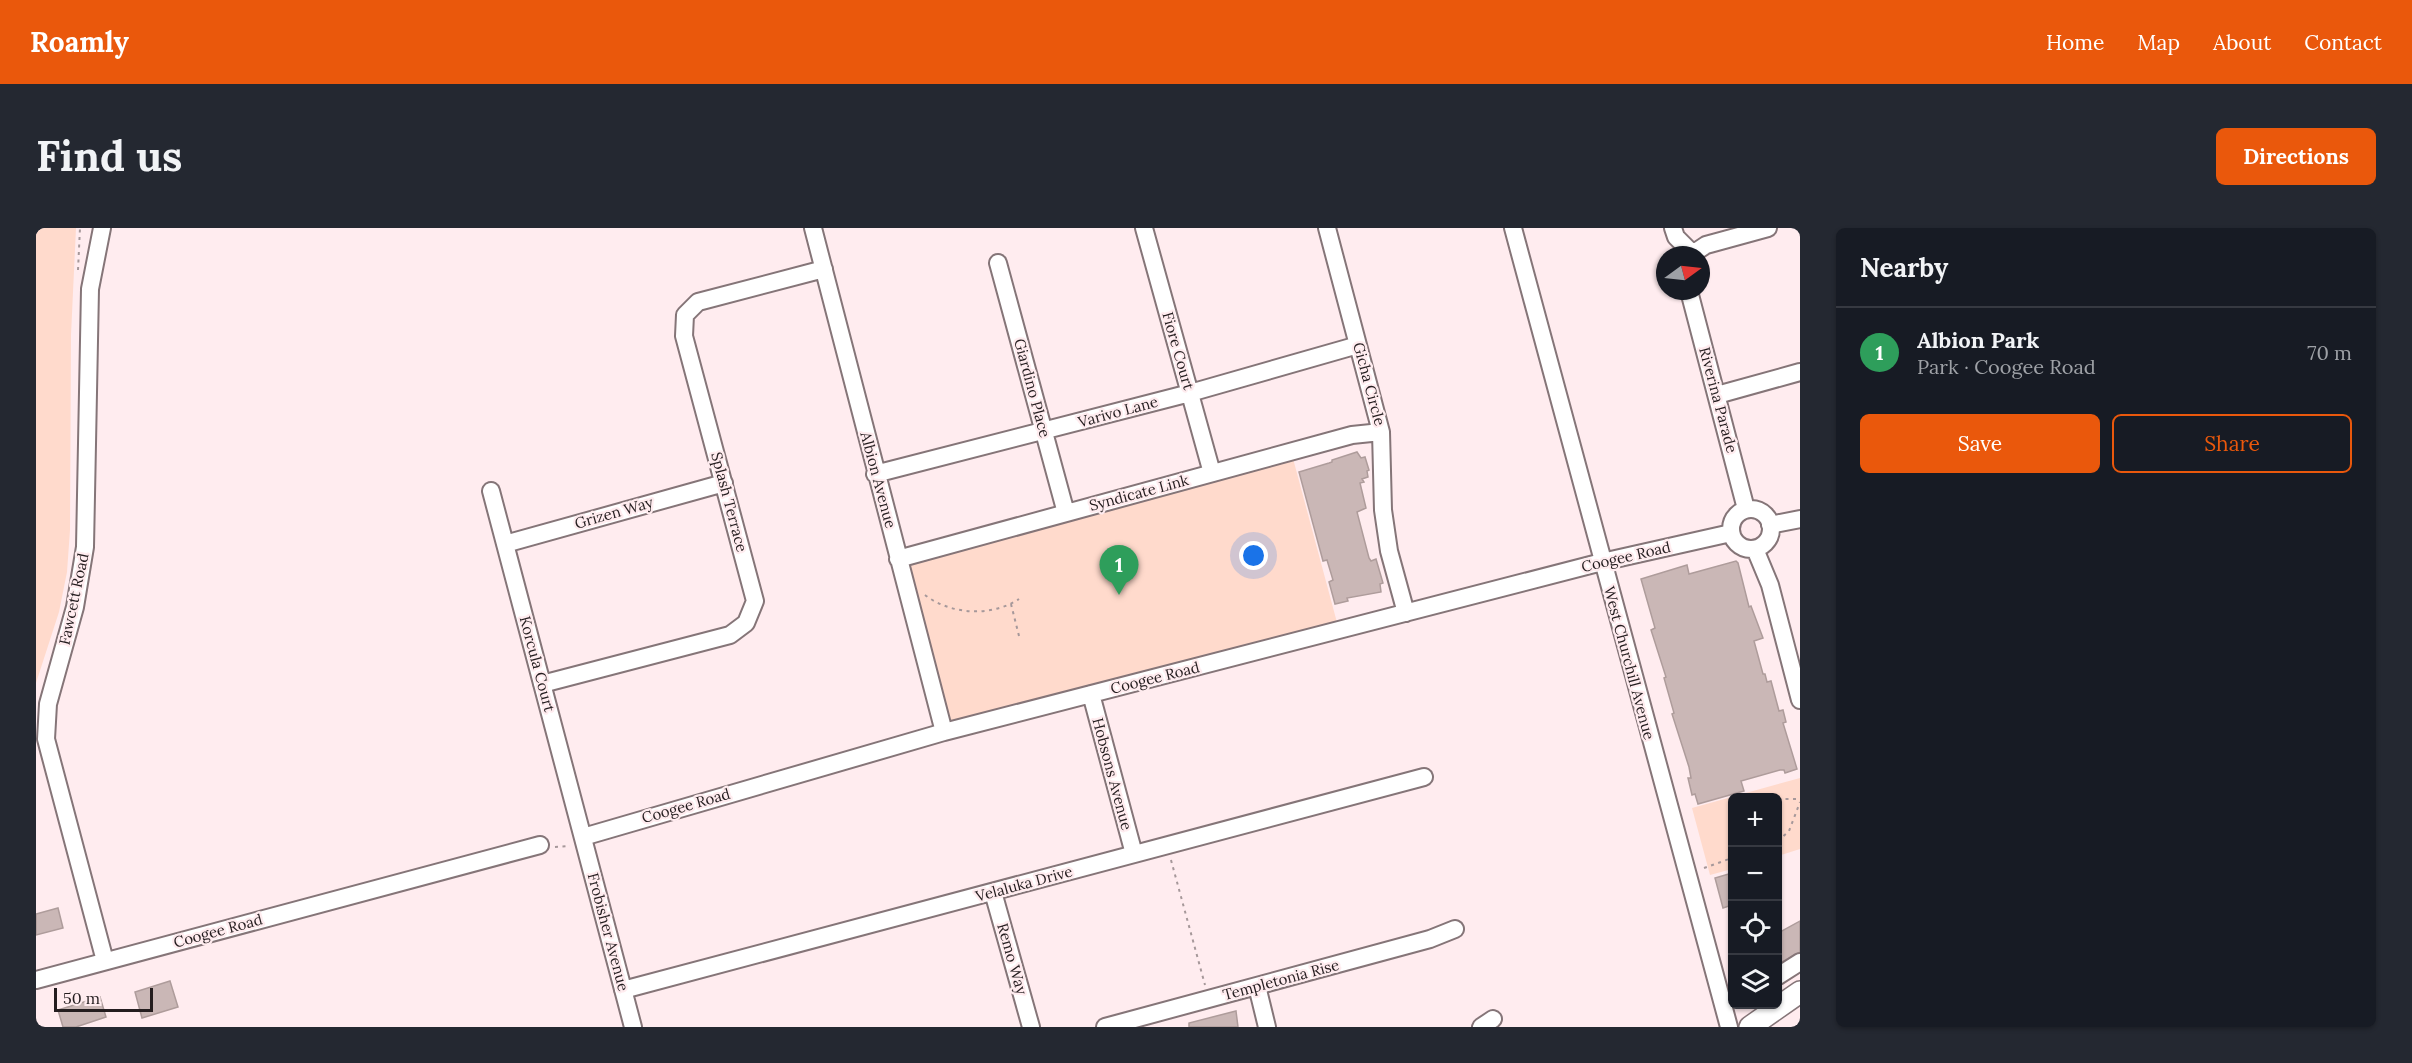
<!DOCTYPE html>
<meta charset="utf-8">
<style>
:root{--surface:#171b24;--page:#242831;--text:#f1f3f6;--muted:#9ea1a6;--line:#363941;--accent:#ea580c}
body{margin:0;font-family:Lora,serif;background:var(--page);color:var(--text)}
.controls{position:absolute;right:18px;bottom:18px;display:grid;overflow:hidden;border-radius:9px;box-shadow:0 2px 4px #0004}
.controls button{width:54px;height:54px;display:grid;place-items:center;padding:0;border:0;border-bottom:2px solid var(--line);background:var(--surface);color:var(--text);font:30px sans-serif}
.compass{position:absolute;left:1620px;top:18px;width:54px;height:54px;border-radius:50%;background:var(--surface);box-shadow:0 2px 4px #0004;rotate:75deg}
.scale{position:absolute;left:18px;bottom:15px;width:99px;box-sizing:border-box;padding-left:6px;border:3px solid #241d1f;border-top:0;font-size:16px;line-height:21px;white-space:nowrap;color:#241d1f;-webkit-text-stroke:4px #ffecef;paint-order:stroke}
.you{position:absolute;left:1218px;top:328px;width:21px;height:21px;margin:-15px;border:4px solid #fff;border-radius:50%;background:#1a73e8;box-shadow:0 0 0 9px #1a73e833}
.badge{display:grid;place-items:center;width:39px;height:39px;border-radius:50%;background:var(--accent);color:#fff;font-size:20px;font-weight:700}
.pin{position:absolute;translate:-50% -50px;filter:drop-shadow(0 2px 3px #0008)}
.pin::after{content:'';position:absolute;top:32px;width:21px;height:18px;background:inherit;clip-path:polygon(0 0,100% 0,50% 100%)}
.list{margin:0;padding:0;list-style:none}
h2{display:flex;justify-content:space-between;align-items:center;height:78px;margin:0;padding:0 24px;font-size:26px}
h2 small{font-size:20px;font-weight:400;color:var(--muted)}
.list li{display:grid;grid-template-columns:39px 1fr auto;gap:18px;align-items:center;box-sizing:border-box;height:90px;padding:0 24px;border-top:2px solid var(--line)}
.list b{display:block;font-size:22px;white-space:nowrap}
.list p{margin:0;font-size:20px;white-space:nowrap;color:var(--muted)}
.list em{font-size:20px;font-style:normal;color:var(--muted)}
.actions{display:flex;gap:12px;padding:18px 24px}
.actions a{flex:1;padding:14px 0;border:2px solid var(--accent);border-radius:9px;text-align:center;font-size:21px;color:var(--accent)}
.actions .main{background:var(--accent);color:#fff}
.icon{flex:none;width:33px;height:33px;fill:none;stroke:currentColor;stroke-width:2;stroke-linecap:round;stroke-linejoin:round}
.map{position:relative;flex:none;width:1764px;height:799px;overflow:hidden;border-radius:9px}
header{display:flex;align-items:center;gap:36px;box-sizing:border-box;height:84px;padding:0 30px;background:var(--accent);color:#fff}
header strong{font-size:28px}
nav{display:flex;gap:33px;margin-inline-start:auto;font-size:21px}
.intro{display:flex;align-items:center;justify-content:space-between;box-sizing:border-box;height:144px;padding:0 36px}
h1{margin:0;font-size:42px}
.button{padding:15px 27px;border-radius:9px;background:var(--accent);color:#fff;font-size:21px;font-weight:700}
main{display:flex;gap:36px;padding:0 36px}
aside{flex:1;background:var(--surface);border-radius:9px;box-shadow:0 2px 4px #0004}
.map>svg:first-child{display:block}
</style>
<header>
<strong>Roamly</strong>
<nav><a>Home</a><a>Map</a><a>About</a><a>Contact</a></nav>
</header>
<div class="intro"><h1>Find us</h1><a class="button">Directions</a></div>
<main>
<div class="map">
<svg width="1764" height="799" viewBox="0 0 1764 799">
<rect width="100%" height="100%" fill="#ffecef"/>
<!-- green -->
<path fill="#ffdacc" d="M0,0H40L35,107L34,302L31,344L23,384L0,455Z
M1255,223L1303,402L908,504L862,331Z
M1764,550V621L1742,628V570H1696V641L1674,647L1656,580Z"/>
<!-- building -->
<path fill="#cab7b6" stroke="#ae9c9b" stroke-width="1.5" d="M1321,224L1325,230L1329,229L1333,242L1331,243L1332,249L1326,251L1328,254L1324,255L1330,280L1321,284L1333,330L1335,333L1340,331L1347,355L1344,356L1345,364L1311,370L1312,373L1299,376L1293,354L1297,352L1291,332L1287,333L1263,244L1293,235L1296,234V232Z
M1700,333L1702,335L1713,379L1715,378L1727,410L1718,413L1727,446H1729L1731,454L1735,453L1743,483L1747,482L1750,494L1747,495L1761,541L1749,545L1748,542H1744L1705,553L1708,563L1662,576L1659,566L1656,567L1652,550H1655L1653,539L1636,486L1638,485L1628,450L1630,449L1615,402L1619,400L1605,351L1651,337L1653,346Z
M1696,645V677L1687,680L1679,650Z
M22,680L27,700L0,707V686Z
M1764,693V724L1742,736V705Z
M134,753L142,779L106,790L99,764Z
M64,769L70,789L40,799H27L22,782Z
M1200,783L1202,799H1153V795Z"/>
<g fill="none" stroke-linecap="round" stroke-linejoin="round">
<!-- minor casing -->
<g stroke="#857578" stroke-width="20">
<path id="minor" d="M66,0L54,61L49,319L39,379L12,476L10,511L69,733
M777,0L908,504
M1108,0L1176,245
M1291,0L1345,204L1347,282L1353,323L1370,385
M1477,0L1693,799
M1637,0L1640,9L1656,25
M1655,27L1670,17L1732,0
M962,35L1030,285
M1653,63L1710,281
M1681,167L1764,144
M839,246L1154,165L1322,117
M455,263L597,799
M1695 301a20 20 0 1 1 40 0a20 20 0 1 1-40 0Z
M1734,297L1764,291
M469,316L688,255
M1719,321L1734,357L1764,472
M862,331L1316,207L1345,204
M506,456L694,407L710,395L719,373L648,108L649,87L662,74L788,41
M1055,466L1098,626
M547,609L908,504L1566,334L1695,305
M957,664L995,799
M1742,748L1764,734
M0,752L504,617
M1221,758L1231,799
M587,762L1388,549
M1069,799L1394,711L1419,701
M1445,799L1457,791"/>
</g>
<!-- major casing -->
<g stroke="#857578" stroke-width="24">
<path id="major" d="M1714,799L1764,764"/>
</g>
<!-- path -->
<path stroke="#a6989a" stroke-width="2" stroke-dasharray="3 4.5" stroke-linecap="butt" d="M42,42L44,0
M889,367C915,387 956,389 983,371
M975,376L983,408
M1742,571H1764
M1742,613L1753,603L1764,574
M519,619L534,618
M1135,632L1169,757
M1668,640L1696,630"/>
<!-- minor -->
<use href="#minor" stroke="#fff" stroke-width="16"/>
<!-- major -->
<use href="#major" stroke="#fff" stroke-width="21"/>
</g>
<g text-anchor="middle" stroke-width="4.5" stroke-linejoin="round" paint-order="stroke">
<!-- street labels -->
<g font-size="15" fill="#241d1f" stroke="#ffecef">
<text transform="translate(1142 123) rotate(74)" y="5">Fiore Court</text>
<text transform="translate(1333 156) rotate(75)" y="5">Gicha Circle</text>
<text transform="translate(996 160) rotate(75)" y="5">Giardino Place</text>
<text transform="translate(1682 172) rotate(75)" y="5">Riverina Parade</text>
<text transform="translate(1082 184) rotate(-15)" y="5">Varivo Lane</text>
<text transform="translate(842 252) rotate(75)" y="5">Albion Avenue</text>
<text transform="translate(1103 265) rotate(-15)" y="5">Syndicate Link</text>
<text transform="translate(693 274) rotate(75)" y="5">Splash Terrace</text>
<text transform="translate(578 285) rotate(-16)" y="5">Grizen Way</text>
<text transform="translate(1590 329) rotate(-13)" y="5">Coogee Road</text>
<text transform="translate(38 371) rotate(-78)" y="5">Fawcett Road</text>
<text transform="translate(1593 435) rotate(75)" y="5">West Churchill Avenue</text>
<text transform="translate(501 436) rotate(75)" y="5">Korcula Court</text>
<text transform="translate(1119 450) rotate(-14)" y="5">Coogee Road</text>
<text transform="translate(1076 546) rotate(75)" y="5">Hobsons Avenue</text>
<text transform="translate(650 578) rotate(-16)" y="5">Coogee Road</text>
<text transform="translate(988 656) rotate(-15)" y="5">Velaluka Drive</text>
<text transform="translate(182 703) rotate(-15)" y="5">Coogee Road</text>
<text transform="translate(572 704) rotate(75)" y="5">Frobisher Avenue</text>
<text transform="translate(976 731) rotate(74)" y="5">Remo Way</text>
<text transform="translate(1245 752) rotate(-15)" y="5">Templetonia Rise</text>
</g>
</g>
</svg>
<div class="controls">
<button>+</button>
<button>−</button>
<button><svg class="icon" aria-label="locate" viewBox="0 0 24 24"><circle cx="12" cy="12" r="6"/><path d="M12 2v4M12 18v4M2 12h4M18 12h4"/></svg></button>
<button><svg class="icon" aria-label="layers" viewBox="0 0 24 24"><path d="M12 4l9 5-9 5-9-5zM3 14l9 5 9-5"/></svg></button>
</div>
<svg class="compass" viewBox="-18 -18 36 36"><path d="M0-13l5 13h-10z" fill="#e53935"/><path d="M0 13l5-13h-10z" fill="#9ea1a6"/></svg>
<div class="scale">50 m</div>
<div class="you"></div>
<div class="pin badge" style="left:1083px;top:367px;background:#2e9e5b">1</div>
</div>
<aside>
<h2>Nearby<small></small></h2>
<ul class="list">
<li><span class="badge" style="background:#2e9e5b">1</span><div><b>Albion Park</b><p>Park · Coogee Road</p></div><em>70 m</em></li>
</ul>
<div class="actions"><a class="main">Save</a><a>Share</a></div>
</aside>
</main>
